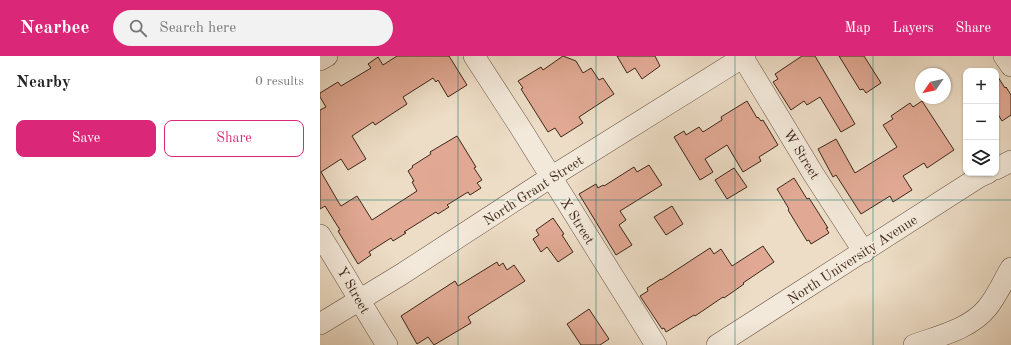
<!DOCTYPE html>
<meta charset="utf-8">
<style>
:root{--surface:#fff;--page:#f2f2f2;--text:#222;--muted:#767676;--line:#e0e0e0;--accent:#db2777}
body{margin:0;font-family:"Old Standard TT",serif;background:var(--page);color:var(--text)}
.controls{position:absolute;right:12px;top:12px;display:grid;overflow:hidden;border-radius:8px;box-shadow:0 1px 3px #0004}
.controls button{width:36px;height:36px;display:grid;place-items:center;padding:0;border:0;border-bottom:1px solid var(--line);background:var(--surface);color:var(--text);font:20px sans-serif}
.compass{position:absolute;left:595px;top:12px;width:36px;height:36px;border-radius:50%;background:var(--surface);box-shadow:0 1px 3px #0004;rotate:236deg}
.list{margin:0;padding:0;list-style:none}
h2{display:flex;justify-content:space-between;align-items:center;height:52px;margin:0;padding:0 16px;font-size:17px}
h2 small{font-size:13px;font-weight:400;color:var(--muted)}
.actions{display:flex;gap:8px;padding:12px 16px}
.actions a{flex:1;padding:9px 0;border:1px solid var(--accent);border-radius:8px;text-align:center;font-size:14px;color:var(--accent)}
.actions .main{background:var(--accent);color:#fff}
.icon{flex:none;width:22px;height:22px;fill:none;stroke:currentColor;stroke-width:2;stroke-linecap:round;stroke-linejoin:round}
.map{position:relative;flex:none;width:691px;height:289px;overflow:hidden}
header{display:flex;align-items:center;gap:24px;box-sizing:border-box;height:56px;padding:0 20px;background:var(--accent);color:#fff}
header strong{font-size:19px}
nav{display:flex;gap:22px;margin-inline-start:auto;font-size:14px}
.search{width:280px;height:36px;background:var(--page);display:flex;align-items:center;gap:10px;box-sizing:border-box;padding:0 14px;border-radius:22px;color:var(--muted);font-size:15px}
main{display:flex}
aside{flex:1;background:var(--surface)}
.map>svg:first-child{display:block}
</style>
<header>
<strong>Nearbee</strong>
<div class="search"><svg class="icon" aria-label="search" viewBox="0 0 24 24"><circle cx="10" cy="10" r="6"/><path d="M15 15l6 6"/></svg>Search here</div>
<nav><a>Map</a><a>Layers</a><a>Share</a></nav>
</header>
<main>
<aside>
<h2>Nearby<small>0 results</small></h2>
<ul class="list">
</ul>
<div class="actions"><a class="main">Save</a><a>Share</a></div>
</aside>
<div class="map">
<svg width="691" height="289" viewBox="0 0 691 289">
<rect width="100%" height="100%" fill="#edddc6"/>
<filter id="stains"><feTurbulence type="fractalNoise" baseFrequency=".005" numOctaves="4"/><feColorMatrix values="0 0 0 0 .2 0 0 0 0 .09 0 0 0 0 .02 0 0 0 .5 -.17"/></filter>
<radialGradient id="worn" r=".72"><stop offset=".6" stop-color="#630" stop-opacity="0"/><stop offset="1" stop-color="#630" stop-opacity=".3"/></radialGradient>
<!-- building -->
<path fill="#e1a994" stroke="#3d2719" d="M77,0H129L147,29L128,41L118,24L116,26L113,22L83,41L87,48L55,69L53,66L32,80L46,103L28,114L21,103L1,116L19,147L21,150L37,140L52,164L97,135L92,126L94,125L88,115L93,111L92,110L111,98L110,96L137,80L156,111L154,112L162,124L157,127L161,132L150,139L148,136L127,149L129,151L118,158L116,156L84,176L86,177L73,185L71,182L49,196L51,199L38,208L18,175L20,174L5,150L0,153V54L6,51L0,41V37L18,26L21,30L51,12L48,8L58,1L63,9Z
M243,0L256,5L263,17L271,12L279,24L283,22L294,38L259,61L263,67L241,81L235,72L228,76L201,33L203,32L198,25L221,11L223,14Z
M297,0H335L340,10L322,23L315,12L307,17Z
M482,0H495L535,68L521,76L500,41L487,49L484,45L471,54L453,26L458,23L455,18Z
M519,0H544L561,27L546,37L543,33L540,34Z
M676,18L685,32L686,31L691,39V59L682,65L676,55Z
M427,45L437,62L438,61L441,65L443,64L458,89L439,101L441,105L423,116L407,89L385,103L393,116L380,124L354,81L364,75L366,79L379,71L383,76L402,64L401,61Z
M602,45L634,94L607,112L604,107L583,120L592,134L573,146L570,140L541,158L516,119L513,121L498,93L516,83L535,117L577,91L563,69L573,63L571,60L590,47L593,51Z
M329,109L342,129L300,155L306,164L299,169L312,189L296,199L259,138L276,128L278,132L283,129L284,130L314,111L317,116Z
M414,112L427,131L407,143L395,124Z
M474,122L487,143L489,142L508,172H506L509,177L491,188L489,184L487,185L468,154L469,153L457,133Z
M352,150L363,168L346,179L334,161Z
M233,162L244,178L242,179L253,196L238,206L227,191L221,196L213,183L219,179L216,174Z
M443,190L454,206L423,227L424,228L404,242L403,241L375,260L374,259L346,276L344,272L342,273L320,240L328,235L327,232L341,223V224L390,192L394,198L401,193L412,210Z
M177,206L179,210L183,207L187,214L194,209L205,225L148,261L151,267L114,289L108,281L97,288L81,260L135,225L138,230Z
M269,253L289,283L280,289H261L247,268Z"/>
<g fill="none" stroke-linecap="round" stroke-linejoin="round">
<!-- minor casing -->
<g stroke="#695444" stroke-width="22">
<path id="minor" d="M154,0L200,71L336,289
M422,0L494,119L544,196
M684,0L691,10
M0,4L7,0
M676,113L691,105
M0,179C23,215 44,253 67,289
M0,268L82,218L231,121L425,0
M397,289L659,121L668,117
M594,289C619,280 650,273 667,252C677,240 683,225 691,212"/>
</g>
<!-- minor -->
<use href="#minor" stroke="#f3e9da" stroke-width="21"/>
</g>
<!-- grid -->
<path fill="none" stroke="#0f766e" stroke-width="1" stroke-opacity="0.55" d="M138,0V289M276,0V289M415,0V289M553,0V289M0,144H691"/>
<g text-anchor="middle" stroke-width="3.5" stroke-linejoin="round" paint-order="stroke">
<!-- street labels -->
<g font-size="14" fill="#3d2719" stroke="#f3e9da">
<text transform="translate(482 98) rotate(58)" y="5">W Street</text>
<text transform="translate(213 134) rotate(-33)" y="5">North Grant Street</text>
<text transform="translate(258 165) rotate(58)" y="5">X Street</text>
<text transform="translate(532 203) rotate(-33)" y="5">North University Avenue</text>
<text transform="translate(34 234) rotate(60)" y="5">Y Street</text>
</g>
</g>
<rect width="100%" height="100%" filter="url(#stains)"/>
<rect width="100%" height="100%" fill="url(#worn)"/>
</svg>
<div class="controls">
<button>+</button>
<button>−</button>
<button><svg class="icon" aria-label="layers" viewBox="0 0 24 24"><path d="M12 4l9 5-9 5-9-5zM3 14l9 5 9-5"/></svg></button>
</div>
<svg class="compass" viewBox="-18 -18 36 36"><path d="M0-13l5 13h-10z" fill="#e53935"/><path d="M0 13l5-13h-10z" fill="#767676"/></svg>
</div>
</main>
